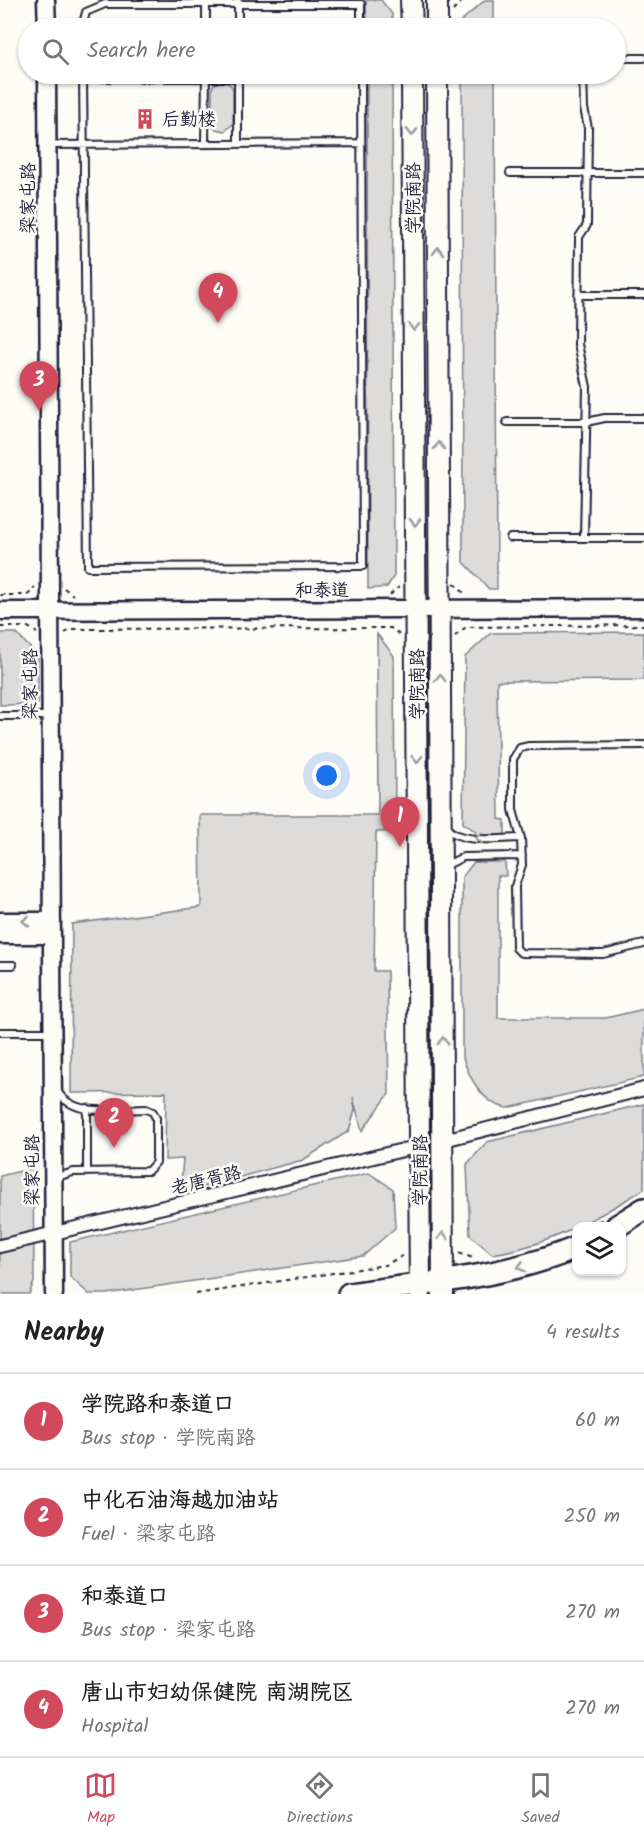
<!DOCTYPE html>
<meta charset="utf-8">
<style>
:root{--surface:#fff;--page:#f6f6f6;--text:#222;--muted:#767676;--line:#e0e0e0;--accent:#d1495b}
body{margin:0;font-family:Kalam,"LXGW WenKai TC",sans-serif;background:var(--page);color:var(--text)}
.controls{position:absolute;right:18px;bottom:18px;display:grid;overflow:hidden;border-radius:12px;box-shadow:0 2px 4px #0004}
.controls button{width:54px;height:54px;display:grid;place-items:center;padding:0;border:0;border-bottom:2px solid var(--line);background:var(--surface);color:var(--text);font:30px sans-serif}
.you{position:absolute;left:327px;top:776px;width:21px;height:21px;margin:-15px;border:4px solid #fff;border-radius:50%;background:#1a73e8;box-shadow:0 0 0 9px #1a73e833}
.badge{display:grid;place-items:center;width:39px;height:39px;border-radius:50%;background:var(--accent);color:#fff;font-size:20px;font-weight:700}
.pin{position:absolute;translate:-50% -50px;filter:drop-shadow(0 2px 3px #0008)}
.pin::after{content:'';position:absolute;top:32px;width:21px;height:18px;background:inherit;clip-path:polygon(0 0,100% 0,50% 100%)}
.list{margin:0;padding:0;list-style:none}
h2{display:flex;justify-content:space-between;align-items:center;height:78px;margin:0;padding:0 24px;font-size:26px}
h2 small{font-size:20px;font-weight:400;color:var(--muted)}
.list li{display:grid;grid-template-columns:39px 1fr auto;gap:18px;align-items:center;box-sizing:border-box;height:96px;padding:0 24px;border-top:2px solid var(--line)}
.list b{display:block;font-size:22px;white-space:nowrap}
.list p{margin:0;font-size:20px;white-space:nowrap;color:var(--muted)}
.list em{font-size:20px;font-style:normal;color:var(--muted)}
.icon{flex:none;width:33px;height:33px;fill:none;stroke:currentColor;stroke-width:2;stroke-linecap:round;stroke-linejoin:round}
.map{position:relative;flex:none;width:644px;height:1294px;overflow:hidden}
.search{position:absolute;background:var(--surface);box-shadow:0 2px 4px #0004;left:18px;right:18px;top:18px;height:66px;display:flex;align-items:center;gap:15px;box-sizing:border-box;padding:0 21px;border-radius:33px;color:var(--muted);font-size:22px}
.sheet{height:462px;background:var(--surface)}
nav{display:flex;justify-content:space-around;align-items:center;box-sizing:border-box;height:84px;border-top:2px solid var(--line);background:var(--surface);font-size:16px;color:var(--muted)}
nav a{display:grid;justify-items:center;gap:3px}
nav .on{color:var(--accent)}
.map>svg:first-child{display:block}
</style>
<div class="map">
<svg width="644" height="1294" viewBox="0 0 644 1294">
<rect width="100%" height="100%" fill="#fdfcf7"/>
<filter id="ink" filterUnits="userSpaceOnUse"><feTurbulence type="fractalNoise" baseFrequency=".0167" numOctaves="2"/><feDisplacementMap in="SourceGraphic" scale="12" xChannelSelector="R" yChannelSelector="G"/><feConvolveMatrix kernelMatrix="1 2 1 2 8 2 1 2 1" color-interpolation-filters="sRGB"/></filter>
<g filter="url(#ink)">
<!-- green -->
<path fill="#dddcdb" stroke="#807f8b" stroke-width="1.5" d="M366,0H381L392,14V28H367Z
M485,0H494V28H461V21Z
M367,74H392L394,576L387,587L368,589Z
M462,74H495L497,589H489L463,561Z
M222,81L231,85L233,90V124L225,131L215,129L212,125V90L213,85Z
M644,632V680L497,681L499,819L505,820V835H475V831L463,823L465,657L491,633Z
M0,633H16L38,656V704L0,705Z
M377,634L394,656L395,831L376,832L374,971H387L389,1094L362,1131L353,1097L355,1110L349,1131L303,1160L180,1193L183,1159L165,1160L166,1092L71,1093L72,924L201,907L200,815H378Z
M474,862H505L506,876H498V1018H606L644,1009V1077L508,1108C483,1105 469,1078 462,1055V877Z
M644,1104V1189C596,1219 549,1246 492,1254L470,1235L467,1164L487,1142Z
M33,1168L34,1282L29,1294H0V1176Z
M369,1173L393,1189L395,1228L363,1256L106,1294H89L70,1277V1242Z"/>
<g fill="none" stroke-linecap="round" stroke-linejoin="round">
<!-- lane casing -->
<g stroke="#22223b" stroke-width="10">
<path id="lane" d="M238,2V28
M82,28L86,12L105,4H361V28
M206,28V1
M616,58H644
M83,74L88,567L363,566L361,74
M583,74L584,108L588,128L587,225L579,237L578,344L587,387L584,538
M238,75V143
M83,78H238
M205,144L206,74
M48,145L361,143
M510,173H644
M578,295H644
M507,422H586L605,418H644
M510,538H644
M0,716H50
M644,745L529,746L520,748L513,759V810L521,838L522,865L515,886L516,948L521,953L603,954L644,944
M445,827C463,845 497,838 521,838
M445,866L463,857L522,856
M0,965H13
M0,1032H51
M87,1108V1171
M57,1177L73,1172L148,1171L156,1162V1118L153,1112L146,1109C120,1109 74,1118 58,1092"/>
</g>
<!-- street casing -->
<g stroke="#22223b" stroke-width="16">
<path id="street" d="M444,1140L644,1089
M0,1246L420,1146"/>
</g>
<!-- secondary casing -->
<g stroke="#22223b" stroke-width="21">
<path id="secondary" d="M46,0L47,28
M47,74L54,1294
M0,611L644,608
M0,921H52
M0,935H52"/>
</g>
<!-- primary casing -->
<g stroke="#22223b" stroke-width="24">
<path id="primary" d="M411,0L412,28
M437,0V28
M412,74L420,1294
M437,74L443,1294"/>
</g>
<!-- highway casing -->
<g stroke="#22223b" stroke-width="26">
<path id="highway" d="M617,1226L644,1209
M349,1294C426,1283 503,1278 576,1248"/>
</g>
<!-- path -->
<path stroke="#22223b" stroke-width="2" stroke-dasharray="4.5 4.5" stroke-linecap="butt" d="M453,11L463,0
M454,583L465,594
M64,588L73,595
M0,595H28L35,587
M390,595L399,587
M0,627H28L37,633
M65,633L72,629L391,628L401,636
M455,636L466,627L644,625
M590,1226L603,1219
M459,1253L476,1259
M196,1294L385,1265L404,1255"/>
<!-- lane -->
<use href="#lane" stroke="#fdfcf7" stroke-width="6"/>
<!-- street -->
<use href="#street" stroke="#fdfcf7" stroke-width="12"/>
<!-- secondary -->
<use href="#secondary" stroke="#fdfcf7" stroke-width="16"/>
<!-- primary -->
<use href="#primary" stroke="#fdfcf7" stroke-width="20"/>
<!-- highway -->
<use href="#highway" stroke="#fdfcf7" stroke-width="21"/>
</g>
<!-- one-way arrows -->
<defs><path id="oneway-chevron" d="M-2-3.5L2.5 0L-2 3.5" fill="none" stroke-width="1.6" stroke-linecap="round" stroke-linejoin="round" transform="scale(1.5)"/></defs>
<g stroke="#9a9aa2">
<use href="#oneway-chevron" transform="translate(412 132) rotate(90)"/>
<use href="#oneway-chevron" transform="translate(438 251) rotate(-90)"/>
<use href="#oneway-chevron" transform="translate(414 327) rotate(90)"/>
<use href="#oneway-chevron" transform="translate(439 446) rotate(-90)"/>
<use href="#oneway-chevron" transform="translate(415 522) rotate(90)"/>
<use href="#oneway-chevron" transform="translate(440 678) rotate(-90)"/>
<use href="#oneway-chevron" transform="translate(417 759) rotate(90)"/>
<use href="#oneway-chevron" transform="translate(479 838) rotate(-180)"/>
<use href="#oneway-chevron" transform="translate(26 921) rotate(180)"/>
<use href="#oneway-chevron" transform="translate(443 1041) rotate(-90)"/>
<use href="#oneway-chevron" transform="translate(443 1236) rotate(-90)"/>
<use href="#oneway-chevron" transform="translate(521 1267) rotate(165)"/>
</g>
</g>
<!-- icons -->
<defs>
<g id="building-bare" transform="scale(1.62)"><path d="M-4-6H4V6H1V3H-1V6H-4ZM-2.5-4.3h1.7v1.8h-1.7ZM.8-4.3h1.7v1.8H.8ZM-2.5-1h1.7V.8h-1.7ZM.8-1h1.7V.8H.8Z" fill="#d1495b" stroke="#fdfcf7" stroke-width="2.5" paint-order="stroke"/></g>
</defs>
<g fill-rule="evenodd">
<use href="#building-bare" x="145" y="119"/>
</g>
<g text-anchor="middle" stroke-width="5" stroke-linejoin="round" paint-order="stroke">
<!-- poi labels -->
<g font-size="18" fill="#22223b" stroke="#fdfcf7" text-anchor="start">
<text x="162" y="125">后勤楼</text>
</g>
<!-- street labels -->
<g font-size="18" fill="#22223b" stroke="#fdfcf7">
<text transform="translate(28 198) rotate(-90)" y="6">梁家屯路</text>
<text transform="translate(413 198) rotate(-90)" y="6">学院南路</text>
<text x="322" y="596">和泰道</text>
<text transform="translate(30 684) rotate(-90)" y="6">梁家屯路</text>
<text transform="translate(417 684) rotate(-90)" y="6">学院南路</text>
<text transform="translate(32 1170) rotate(-90)" y="6">梁家屯路</text>
<text transform="translate(420 1170) rotate(-90)" y="6">学院南路</text>
<text transform="translate(206 1180) rotate(-14)" y="6">老唐胥路</text>
</g>
</g>
</svg>
<div class="controls">
<button><svg class="icon" aria-label="layers" viewBox="0 0 24 24"><path d="M12 4l9 5-9 5-9-5zM3 14l9 5 9-5"/></svg></button>
</div>
<div class="you"></div>
<div class="pin badge" style="left:400px;top:847px">1</div>
<div class="pin badge" style="left:114px;top:1148px">2</div>
<div class="pin badge" style="left:39px;top:411px">3</div>
<div class="pin badge" style="left:218px;top:323px">4</div>
<div class="search"><svg class="icon" aria-label="search" viewBox="0 0 24 24"><circle cx="10" cy="10" r="6"/><path d="M15 15l6 6"/></svg>Search here</div>
</div>
<section class="sheet">
<h2>Nearby<small>4 results</small></h2>
<ul class="list">
<li><span class="badge">1</span><div><b>学院路和泰道口</b><p>Bus stop · 学院南路</p></div><em>60 m</em></li>
<li><span class="badge">2</span><div><b>中化石油海越加油站</b><p>Fuel · 梁家屯路</p></div><em>250 m</em></li>
<li><span class="badge">3</span><div><b>和泰道口</b><p>Bus stop · 梁家屯路</p></div><em>270 m</em></li>
<li><span class="badge">4</span><div><b>唐山市妇幼保健院 南湖院区</b><p>Hospital</p></div><em>270 m</em></li>
</ul>
</section>
<nav>
<a class="on"><svg class="icon" aria-label="map" viewBox="0 0 24 24"><path d="M3 6l6-2 6 2 6-2v14l-6 2-6-2-6 2zM9 4v14M15 6v14"/></svg>Map</a>
<a><svg class="icon" aria-label="directions" viewBox="0 0 24 24"><path d="M12 3l9 9-9 9-9-9zM9 14v-3h6M13 9l2 2-2 2"/></svg>Directions</a>
<a><svg class="icon" aria-label="saved" viewBox="0 0 24 24"><path d="M7 4h10v16l-5-4-5 4z"/></svg>Saved</a>
</nav>
